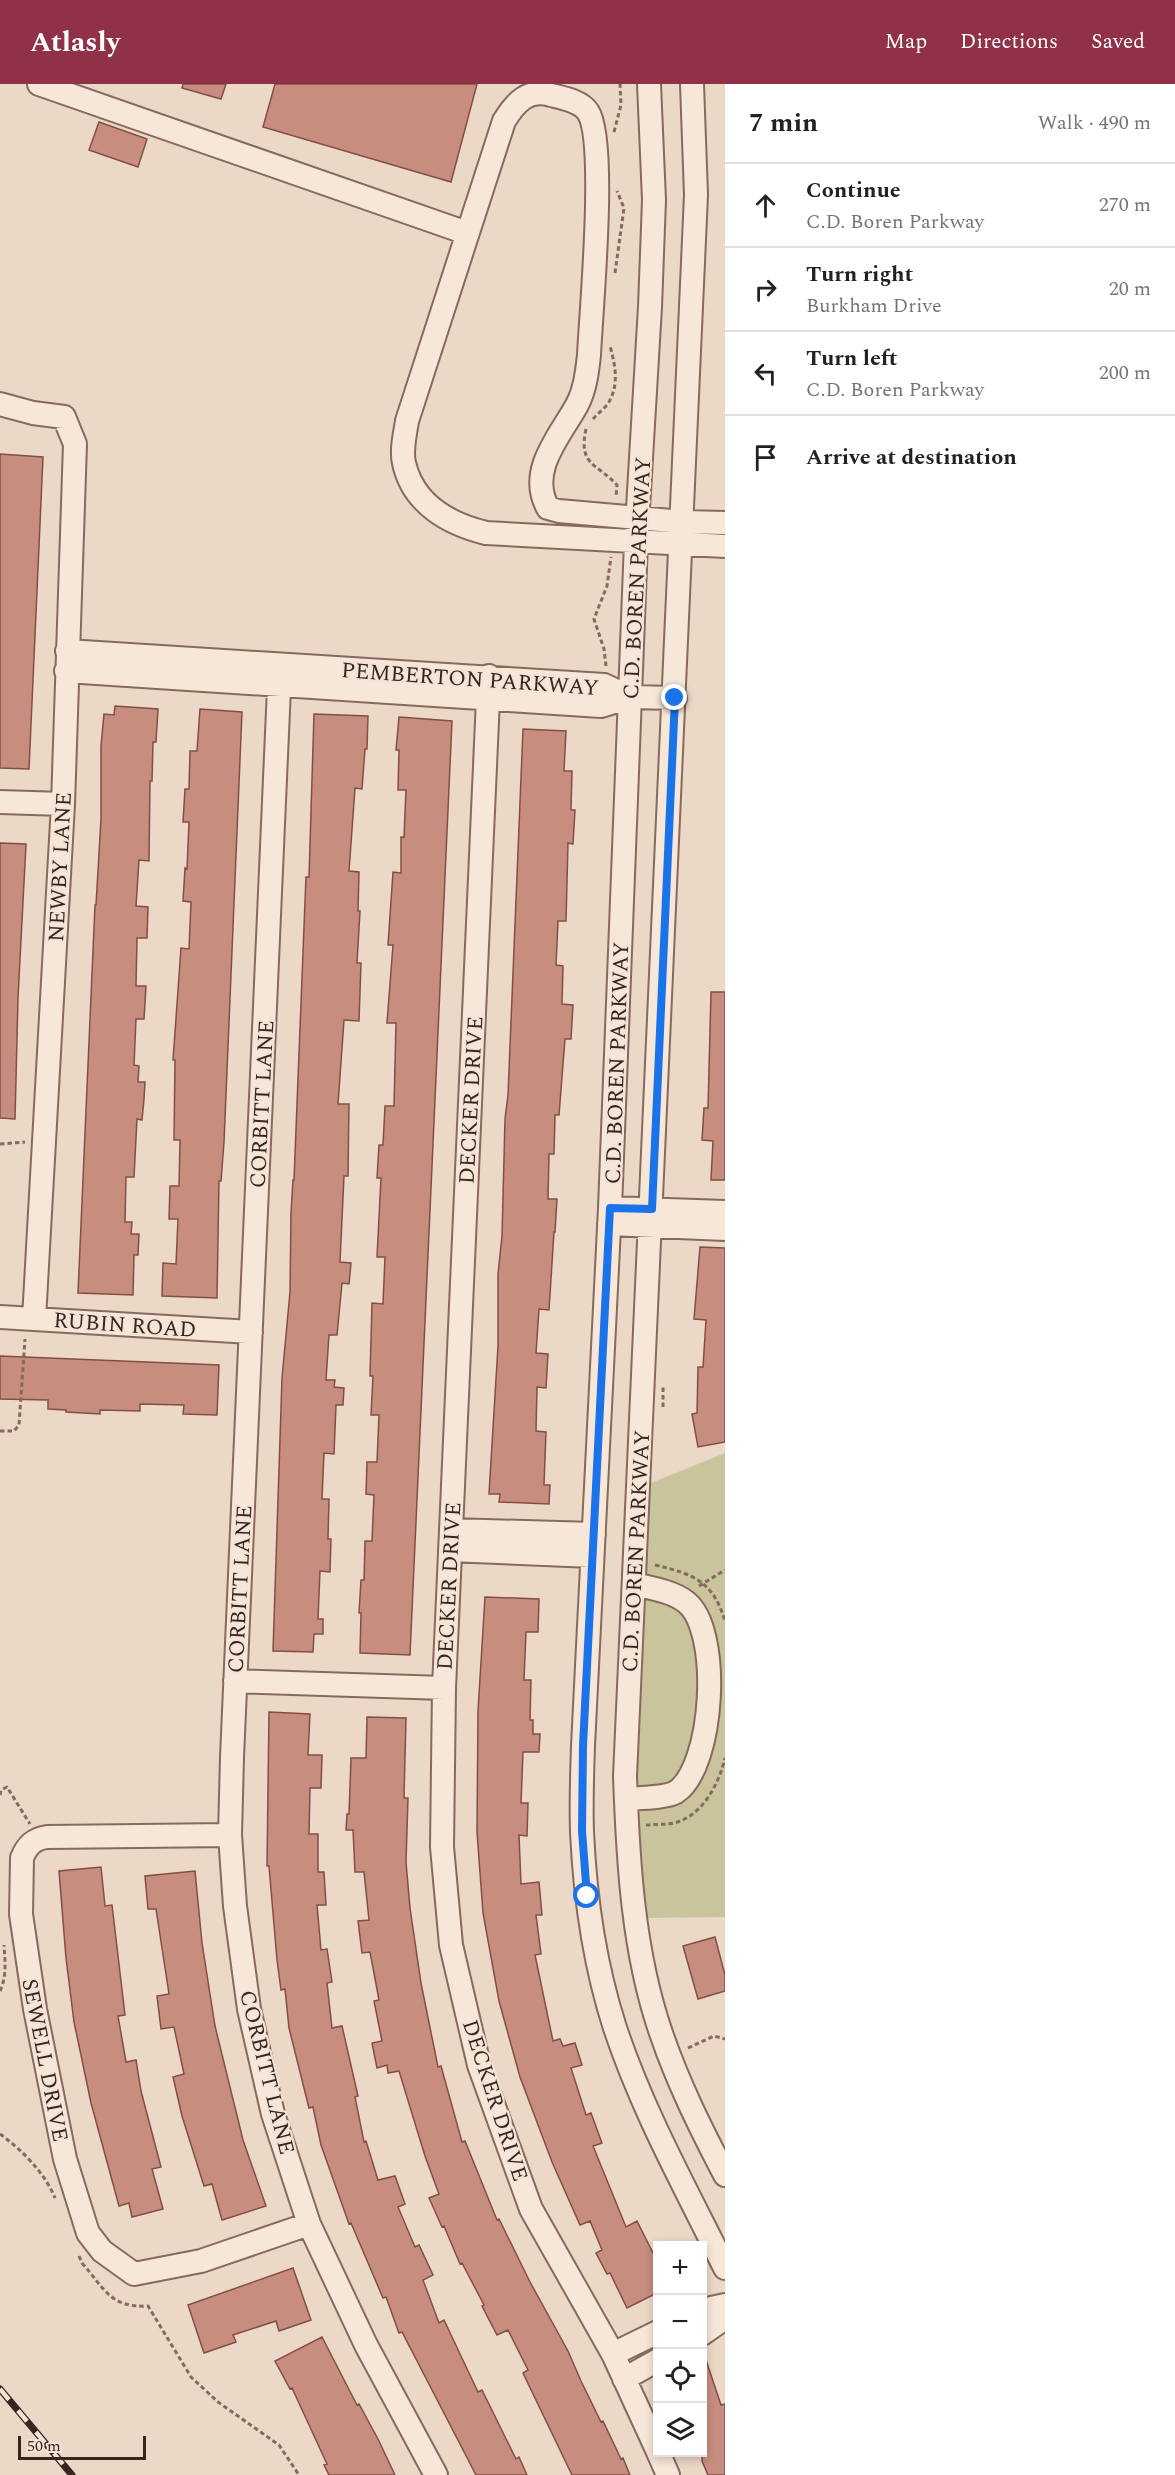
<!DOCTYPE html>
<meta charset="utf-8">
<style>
:root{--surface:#fff;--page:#f6f6f6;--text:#222;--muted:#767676;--line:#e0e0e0;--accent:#913148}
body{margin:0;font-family:Spectral,serif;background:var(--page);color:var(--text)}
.controls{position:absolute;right:18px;bottom:18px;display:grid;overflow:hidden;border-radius:0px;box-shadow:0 3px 9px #0003}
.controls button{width:54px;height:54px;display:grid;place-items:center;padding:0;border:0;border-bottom:2px solid var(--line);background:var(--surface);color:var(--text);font:30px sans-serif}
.scale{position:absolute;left:18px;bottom:15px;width:128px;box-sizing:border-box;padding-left:6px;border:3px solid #372620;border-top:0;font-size:16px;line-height:21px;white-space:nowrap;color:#372620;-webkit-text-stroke:4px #f3e4d6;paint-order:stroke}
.stop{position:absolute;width:18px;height:18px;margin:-14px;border:4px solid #1a73e8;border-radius:50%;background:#fff}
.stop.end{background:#1a73e8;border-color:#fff;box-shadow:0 2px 6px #0008}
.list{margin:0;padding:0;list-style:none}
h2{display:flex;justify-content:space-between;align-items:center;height:78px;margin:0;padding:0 24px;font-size:26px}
h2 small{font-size:20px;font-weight:400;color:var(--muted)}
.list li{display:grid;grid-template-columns:39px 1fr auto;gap:18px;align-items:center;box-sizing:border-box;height:84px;padding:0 24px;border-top:2px solid var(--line)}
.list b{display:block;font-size:22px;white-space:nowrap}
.list p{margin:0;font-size:20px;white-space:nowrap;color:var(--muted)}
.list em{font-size:20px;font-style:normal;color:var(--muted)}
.icon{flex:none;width:33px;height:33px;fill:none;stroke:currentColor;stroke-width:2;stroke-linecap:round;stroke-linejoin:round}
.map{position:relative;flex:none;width:725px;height:2391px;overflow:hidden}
header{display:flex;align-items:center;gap:36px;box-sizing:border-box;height:84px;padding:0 30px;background:var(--accent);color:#fff}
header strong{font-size:28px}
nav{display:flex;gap:33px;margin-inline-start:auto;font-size:21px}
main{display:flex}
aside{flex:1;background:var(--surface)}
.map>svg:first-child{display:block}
</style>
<header>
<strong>Atlasly</strong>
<nav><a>Map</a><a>Directions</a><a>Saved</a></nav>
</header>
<main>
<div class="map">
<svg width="725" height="2391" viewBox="0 0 725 2391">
<rect width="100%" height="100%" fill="#ebd8c7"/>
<!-- green -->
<path fill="#c9c49b" d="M725,1369V1833L643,1834L634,1750L635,1663L646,1401Z"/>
<!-- building -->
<path fill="#c78d7f" stroke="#834f45" stroke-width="1.5" d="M183,0H226L221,15L182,4Z
M275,0H477L451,98L263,43Z
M99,38L147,55L138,83L89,66Z
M0,370L43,373L29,685L0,684Z
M115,622L158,625L156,658H153L152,697H150L149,777L139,776L136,822L148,823L147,854H137L136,902H146L144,935H136L134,981L139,982L138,998H145L144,1015L142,1036L137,1035L134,1093H126L125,1138H132L131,1150H139L138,1171H134L133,1211L78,1209L95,821H96L101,735V662L104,630L114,631Z
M200,625L242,628L224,1058L221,1097H219L217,1214L162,1212L163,1179L176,1180L178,1135H169L170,1102H179L180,1056H174L175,976H173L181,864L189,865L191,818L183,817L185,784L187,785L189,738H183L185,705H189L190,667H197Z
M314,630L368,632L367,665H365L362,705L355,704L349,787L359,788L358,827H360L357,879H361L359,937L344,936L338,1020H349L348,1092H344L340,1178L351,1179L349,1200L342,1199L337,1251H329L326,1296H335L334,1303L344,1304L343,1321H336L334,1370L324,1369L322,1415H329L328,1455H331L330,1488L320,1487L318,1535H323V1550H314L313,1568L273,1567L282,1294L290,1208L291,1129L293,1096H294L306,793H309Z
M399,633L452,637L410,1571L360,1569L361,1529H359L361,1496H364L365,1457H372L374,1411L366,1410L367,1378H377L379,1331H371L373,1292H370L372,1219L383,1220L385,1173H377L381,1094H377L379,1061H383L385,1022H394L396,939H387L393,861H388L393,788L401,789V753H404L406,706H398L399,666H396Z
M523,645L566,647L564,687H572L571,726H575L573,760L568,759L566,837H558L556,881L563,882L562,920L573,921L571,955H565L559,1031H555L554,1070H549L548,1115H557L555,1148H554L549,1226L539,1225L536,1269L548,1270L546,1304L537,1303L536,1347L546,1348L544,1401H550L549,1420L499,1418L500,1410H489L498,1262V1190L502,1152L505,1035L508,1011Z
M0,759L26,760L18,914L15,1035L0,1034Z
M711,908H725V1096H711L713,1057L702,1056L704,1024H708Z
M700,1163L725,1164V1358L698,1363L692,1330L697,1329L698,1283H703L706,1236L694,1235Z
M0,1272L219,1281L217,1331L183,1330L184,1321L140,1320V1327L100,1326V1330L66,1328V1326L48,1325V1316L0,1315Z
M485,1513L539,1515L538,1548H526L524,1596H531L530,1636H533V1650H540L539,1668H523L521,1719H528L527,1752L519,1751L521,1800L539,1798L542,1831H536L541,1870L535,1871L553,1957L560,1955L563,1962L575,1959L582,1981L571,1984L586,2031L591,2029L602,2059L593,2062L626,2143L637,2137L657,2177V2209L627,2224L610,2189L607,2190L596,2169L602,2166L590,2137L580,2141L552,2078L520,1993L499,1917L483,1829L477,1748L478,1627Z
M269,1628L310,1630L308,1671H322L321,1704H310L309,1750H318V1788H324L326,1821H317L321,1866L327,1865L332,1898L327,1899L332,1944L342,1942L358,2012L355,2013L364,2058L366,2057L378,2096L395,2092L405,2120L398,2123L415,2163L419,2161L433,2191L423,2196L439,2239L444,2236L478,2308L482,2306L516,2375L519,2373L527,2391H476L402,2248L399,2249L386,2213L383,2214L351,2139L349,2140L321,2061L313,2023L309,2024L289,1944L285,1905L281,1906L277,1876L269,1782H267Z
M367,1633L406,1634L404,1714H408L406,1778L410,1824L421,1899L438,1983L441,1982L462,2058L465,2057L497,2136L499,2135L530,2198L568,2267L581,2297L601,2338L603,2337L621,2375L623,2374L630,2391H572L523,2289L528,2286L508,2246L497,2251L482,2222L484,2221L462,2179L460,2180L444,2142L442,2143L429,2114L439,2110L425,2072L399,1987L388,1989L387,1981L377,1984L372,1959L382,1957L374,1917L379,1916L370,1868L362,1869L358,1837L369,1836L364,1788H355L353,1746H346L347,1730H349L351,1674H366Z
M101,1783L105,1822L112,1821L125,1931L118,1932L126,1978L136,1976L141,2007L161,2083L152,2085L163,2125L132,2133L129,2119L119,2122L91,2019L74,1938L66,1874L59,1787Z
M195,1787L202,1859L215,1942L243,2056L266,2122L222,2136L212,2100L204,2102L182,2032L173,1993L184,1990L174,1943L161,1945L157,1912L169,1910L156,1825H148L145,1792Z
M715,1853L725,1891V1907L698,1915L683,1862Z
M293,2184L311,2236L279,2247L276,2237L233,2251L236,2258L204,2269L188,2221Z
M322,2253L357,2321L359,2320L378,2355L395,2391H329L324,2381L327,2380L292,2304L290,2305L275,2277Z
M702,2273H705L721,2321L725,2320V2391H708L702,2377Z"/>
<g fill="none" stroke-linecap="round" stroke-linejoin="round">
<!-- minor casing -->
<g stroke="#866a5d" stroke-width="26">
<path id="minor" d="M39,0L467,149
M649,0L654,116L650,223L636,458L610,1124L583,1662C582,1690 581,1719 582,1748C585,1813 595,1882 615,1944C643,2028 686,2105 725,2184
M692,0L696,111L625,1692C628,1778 633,1868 661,1949C678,1999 701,2045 725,2091
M0,320L33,329L64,333L75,360L63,720L34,1235
M725,439L683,438L559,427L548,424C527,387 560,352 577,321C585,306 587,289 589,271C591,228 607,57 588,28C581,17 563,14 551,11C528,4 515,19 504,37L407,337C405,350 401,366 404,379C413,420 449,440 486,449L725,462
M67,567L604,601L630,613
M280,581L232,1673L230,1751L235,1822L249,1925L273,2030L309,2140L366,2261L436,2391
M66,587L601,622L630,613L675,614
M489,592L444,1604L442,1763L451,1861L479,1981L531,2125L613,2270L658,2368
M0,718L63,720
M610,1124L725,1128
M609,1140L725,1145
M0,1233L251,1248
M451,1446L594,1450
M450,1466L592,1472
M235,1597L444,1604
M626,1715C638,1714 666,1714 676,1708C714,1683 722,1546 686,1518C672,1507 650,1504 634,1500
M230,1751L47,1753C34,1755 27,1761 22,1774L21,1830L35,1925L65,2075L88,2149L102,2167L134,2190L201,2177L309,2140
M702,2226L725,2221
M702,2250L725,2234
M613,2270L658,2248
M624,2295L658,2276
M658,2368L668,2391"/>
</g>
<!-- path -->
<path stroke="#866a5d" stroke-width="3" stroke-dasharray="4.5 3" stroke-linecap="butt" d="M614,48L621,21L620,0
M615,189L624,124L617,107
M593,335C598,329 607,323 610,316C619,299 615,280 610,262
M586,345C578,382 597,379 617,401L616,413
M606,582L604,565L594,535L607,502L611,473
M0,1060L25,1058
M663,1323V1303
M0,1347H14L19,1341L25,1255
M655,1481C693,1490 713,1497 725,1537
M699,1502L725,1486
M0,1711L1,1706L7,1703L30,1740
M646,1741C655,1740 665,1741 674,1739C703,1732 719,1699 725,1674
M0,1907C7,1892 5,1877 4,1861
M688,1964L714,1952L725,1955
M0,2050C21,2065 45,2089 55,2114
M79,2172L82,2179C105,2205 110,2224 148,2222L191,2293L218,2318L279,2361L299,2391"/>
<!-- minor -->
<use href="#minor" stroke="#f7e7d9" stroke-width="22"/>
<!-- rail casing -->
<g stroke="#372620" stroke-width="7">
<path id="rail" d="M0,2305L72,2391"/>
</g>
<!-- rail -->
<use href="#rail" stroke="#f3e4d6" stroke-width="4.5" stroke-dasharray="14" stroke-linecap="butt"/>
</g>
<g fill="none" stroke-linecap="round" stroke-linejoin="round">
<!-- route -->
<path stroke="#1a73e8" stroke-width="8" d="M587,1812L582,1747L583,1662L610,1124L652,1125L675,614"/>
</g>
<g text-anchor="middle" stroke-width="4.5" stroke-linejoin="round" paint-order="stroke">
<!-- street labels -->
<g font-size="22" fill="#372620" stroke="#f3e4d6">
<text transform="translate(636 494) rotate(-87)" y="8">C.D. BOREN PARKWAY</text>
<text transform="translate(470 594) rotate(4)" y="8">PEMBERTON PARKWAY</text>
<text transform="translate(59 783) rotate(-87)" y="8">NEWBY LANE</text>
<text transform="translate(616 979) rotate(-88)" y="8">C.D. BOREN PARKWAY</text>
<text transform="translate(470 1016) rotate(-87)" y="8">DECKER DRIVE</text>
<text transform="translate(261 1020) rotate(-87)" y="8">CORBITT LANE</text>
<text transform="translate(125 1240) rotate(4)" y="8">RUBIN ROAD</text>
<text transform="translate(635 1467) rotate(-87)" y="8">C.D. BOREN PARKWAY</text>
<text transform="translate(448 1502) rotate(-87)" y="8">DECKER DRIVE</text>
<text transform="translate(239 1505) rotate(-87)" y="8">CORBITT LANE</text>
<text transform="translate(46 1976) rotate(79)" y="8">SEWELL DRIVE</text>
<text transform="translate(268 1988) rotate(76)" y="8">CORBITT LANE</text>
<text transform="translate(496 2016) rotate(72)" y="8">DECKER DRIVE</text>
</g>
</g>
</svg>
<div class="controls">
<button>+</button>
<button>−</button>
<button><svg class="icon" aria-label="locate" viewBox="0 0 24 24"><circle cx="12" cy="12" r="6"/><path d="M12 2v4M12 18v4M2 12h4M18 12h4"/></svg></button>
<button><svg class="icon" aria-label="layers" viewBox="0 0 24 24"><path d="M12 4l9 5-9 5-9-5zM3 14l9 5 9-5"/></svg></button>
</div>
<div class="scale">50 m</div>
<div class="stop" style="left:587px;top:1812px"></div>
<div class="stop end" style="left:675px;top:614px"></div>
</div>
<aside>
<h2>7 min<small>Walk · 490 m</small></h2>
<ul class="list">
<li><svg class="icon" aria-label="ahead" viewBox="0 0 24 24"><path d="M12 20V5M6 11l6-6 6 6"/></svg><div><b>Continue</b><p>C.D. Boren Parkway</p></div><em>270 m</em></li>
<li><svg class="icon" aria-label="right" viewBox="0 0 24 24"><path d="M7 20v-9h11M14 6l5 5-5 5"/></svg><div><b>Turn right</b><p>Burkham Drive</p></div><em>20 m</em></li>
<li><svg class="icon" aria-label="left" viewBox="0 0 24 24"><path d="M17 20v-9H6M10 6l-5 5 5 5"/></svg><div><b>Turn left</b><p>C.D. Boren Parkway</p></div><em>200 m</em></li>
<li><svg class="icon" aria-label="arrive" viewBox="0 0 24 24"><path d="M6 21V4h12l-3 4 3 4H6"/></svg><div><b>Arrive at destination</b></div></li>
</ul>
</aside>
</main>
